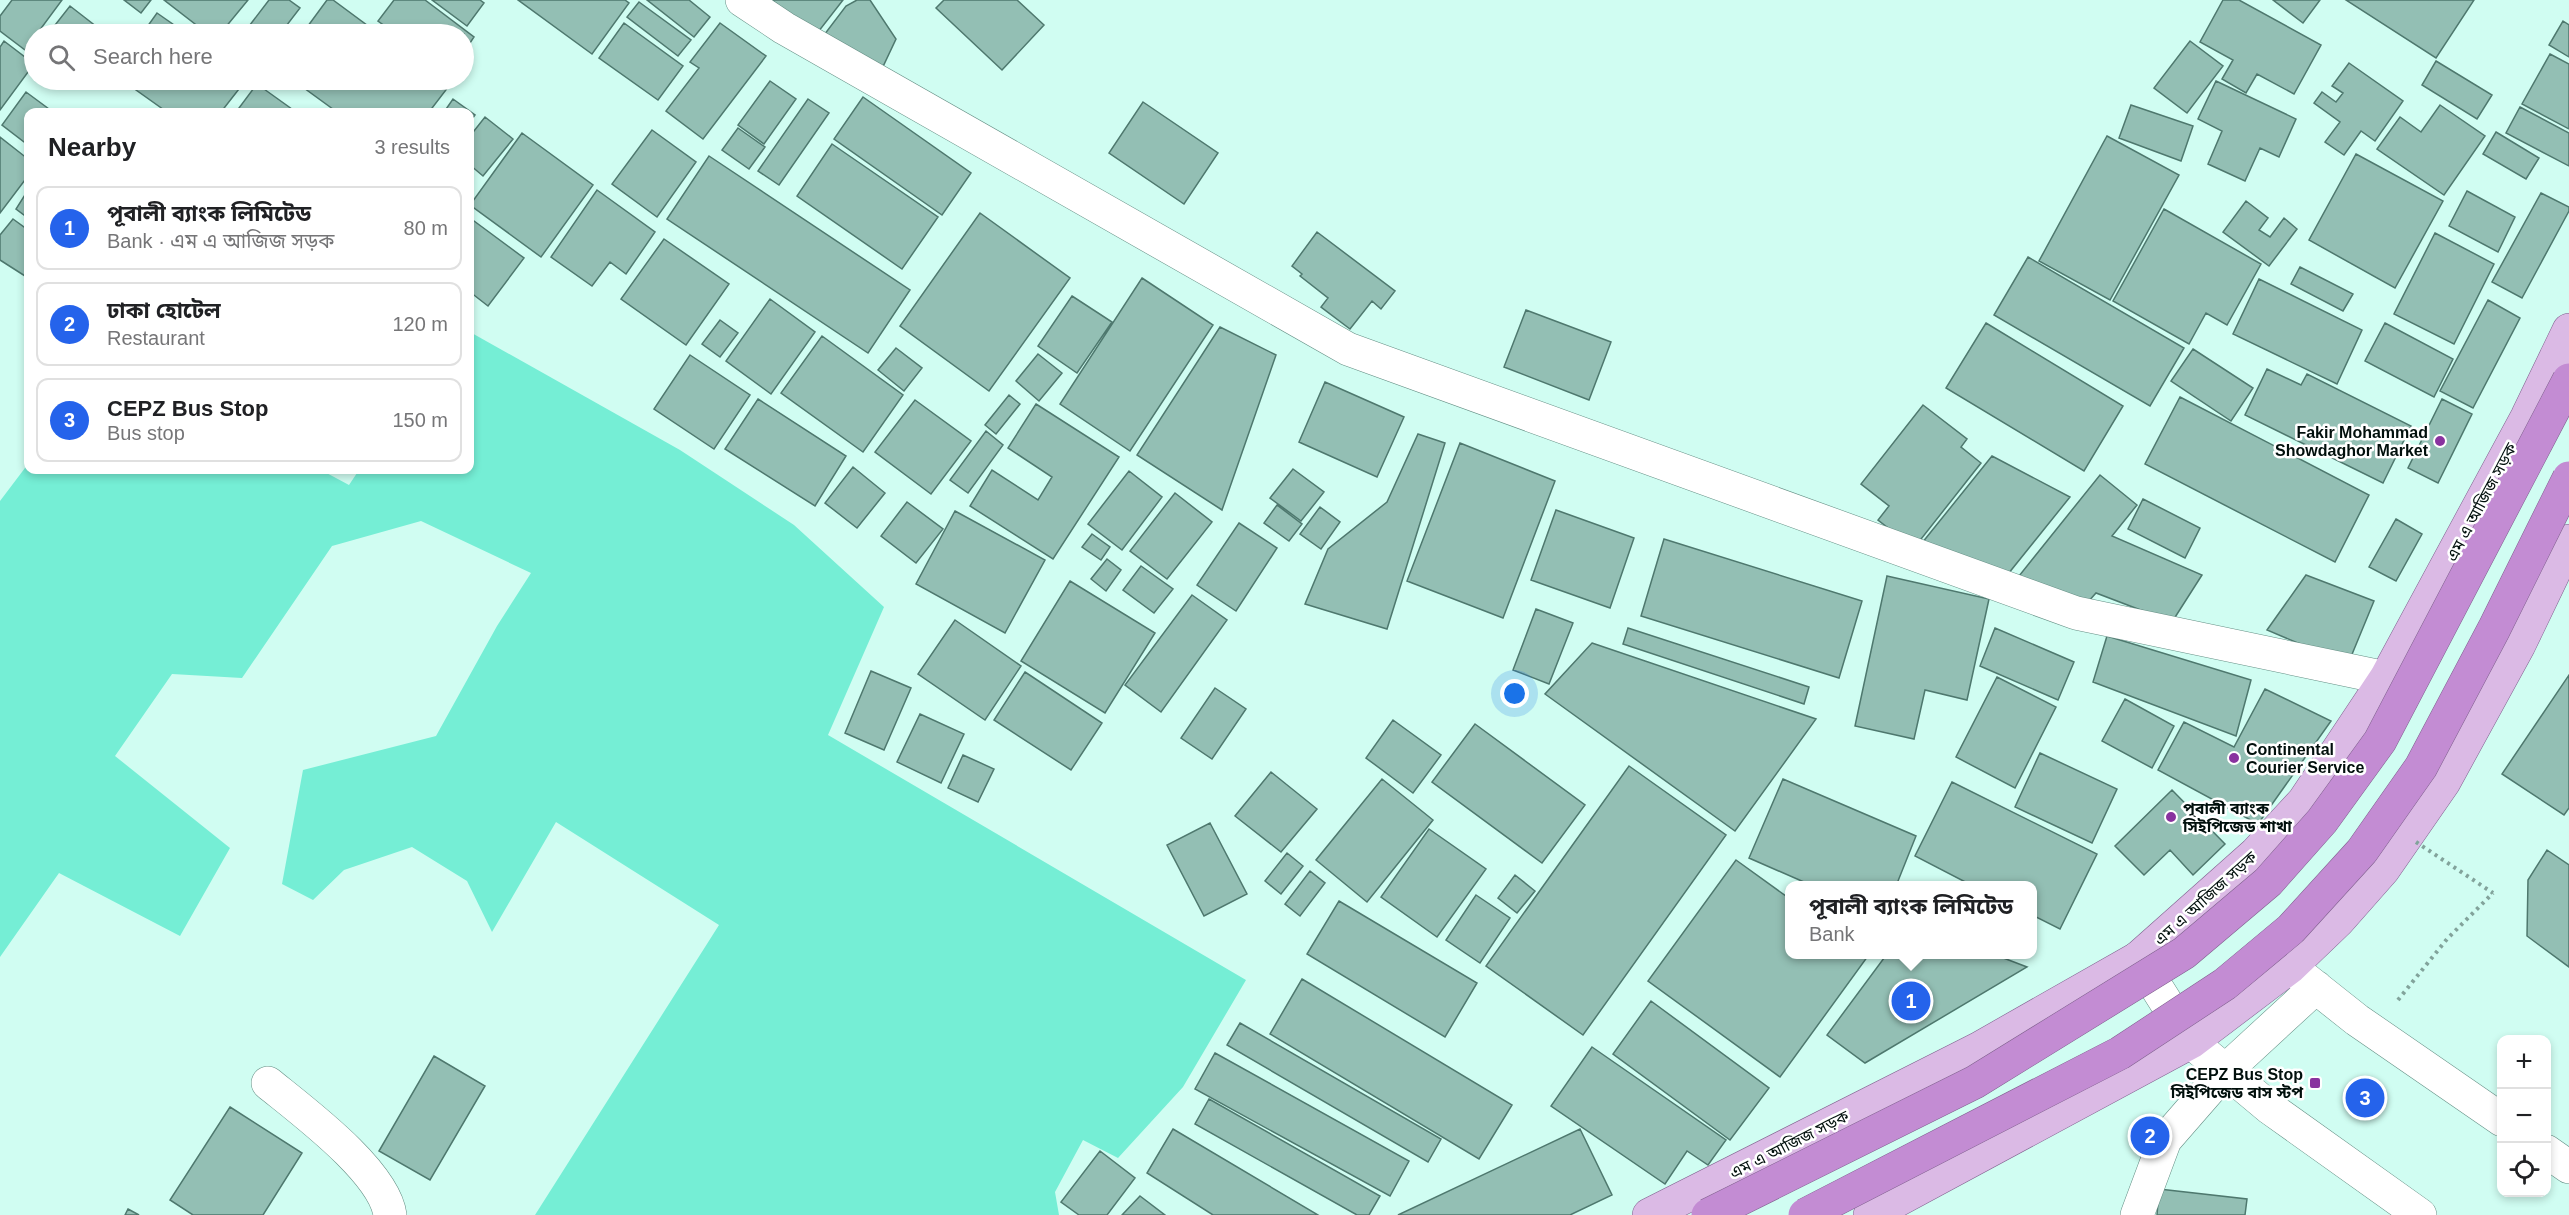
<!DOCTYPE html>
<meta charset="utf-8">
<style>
:root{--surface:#fff;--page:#f2f2f2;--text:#202124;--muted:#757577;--line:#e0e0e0;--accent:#2563eb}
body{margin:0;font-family:Helvetica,"Noto Sans Bengali",sans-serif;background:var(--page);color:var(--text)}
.controls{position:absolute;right:18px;bottom:18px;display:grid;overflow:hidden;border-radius:12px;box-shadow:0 3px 9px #0003}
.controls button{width:54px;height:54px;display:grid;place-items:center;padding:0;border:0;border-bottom:2px solid var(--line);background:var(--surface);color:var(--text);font:30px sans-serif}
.you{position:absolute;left:1515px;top:694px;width:21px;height:21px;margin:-15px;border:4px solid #fff;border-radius:50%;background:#1a73e8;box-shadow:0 0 0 9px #1a73e833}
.badge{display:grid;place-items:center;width:39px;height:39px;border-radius:50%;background:var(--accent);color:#fff;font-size:20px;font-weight:700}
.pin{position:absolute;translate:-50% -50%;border:3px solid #fff;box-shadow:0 2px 6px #0006}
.popup{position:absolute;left:1785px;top:881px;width:252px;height:78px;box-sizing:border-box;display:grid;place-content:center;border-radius:12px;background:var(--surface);filter:drop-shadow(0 2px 4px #0005);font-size:20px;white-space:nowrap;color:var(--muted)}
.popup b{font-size:22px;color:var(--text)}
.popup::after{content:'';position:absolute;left:50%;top:100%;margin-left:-12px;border:12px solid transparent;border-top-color:var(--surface)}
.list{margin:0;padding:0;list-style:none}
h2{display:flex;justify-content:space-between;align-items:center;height:78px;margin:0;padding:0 24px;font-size:26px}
h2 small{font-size:20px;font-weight:400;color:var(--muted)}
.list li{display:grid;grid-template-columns:39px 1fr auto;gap:18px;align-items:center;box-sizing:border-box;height:84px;margin:0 12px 12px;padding:0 12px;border:2px solid var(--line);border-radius:12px}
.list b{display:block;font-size:22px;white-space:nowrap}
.list p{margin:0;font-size:20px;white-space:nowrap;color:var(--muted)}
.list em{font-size:20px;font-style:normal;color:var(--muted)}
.icon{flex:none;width:33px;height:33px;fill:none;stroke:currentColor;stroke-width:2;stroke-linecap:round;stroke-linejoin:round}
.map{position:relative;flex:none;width:2569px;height:1215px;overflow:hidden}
.search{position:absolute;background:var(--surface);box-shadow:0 3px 9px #0003;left:24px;top:24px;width:450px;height:66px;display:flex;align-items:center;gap:15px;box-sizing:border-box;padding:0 21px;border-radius:33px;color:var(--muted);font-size:22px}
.panel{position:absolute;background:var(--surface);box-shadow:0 3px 9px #0003;left:24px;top:108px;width:450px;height:366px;border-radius:12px}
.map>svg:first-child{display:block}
</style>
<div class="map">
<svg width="2569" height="1215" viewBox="0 0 2569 1215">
<rect width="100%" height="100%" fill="#d0fdf2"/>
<!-- water -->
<path fill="#75eed5" d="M470,332L680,450L794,525L884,607L828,735L1246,980L1183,1087L1118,1158L1083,1140L1055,1192L1059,1215H535L719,925L556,822L492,932L467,881L412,847L344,870L313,900L282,884L303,770L436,736L497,626L531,573L421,521L332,546L242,678L172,674L115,756L230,848L180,936L59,873L0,957V501L28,464V470H321L349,485L359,470H470Z"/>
<!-- building -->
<path fill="#93bfb4" stroke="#4e786e" stroke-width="1.5" d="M12,0H62L25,50L0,31V16Z
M124,0H151L141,13Z
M164,0H248L220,34H208Z
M269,0H289L300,8L280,34H243Z
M327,0H333L379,34H302Z
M394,0H425L474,37L464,52V34H396L378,21Z
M432,0H480L484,3L467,26Z
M518,0H625L629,3L592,54Z
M647,0H689L710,17L694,37Z
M772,0H843L815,36Z
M857,0H870L896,39L879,75L824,35L846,6Z
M944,0H1017L1044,25L1002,70L936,8Z
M2223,0H2239L2321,45L2294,94L2257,74L2246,93L2222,79L2233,60L2200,42Z
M2273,0H2320L2303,23Z
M2346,0H2474L2436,58Z
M639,2L691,40L678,56L627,17Z
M70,6L106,34H48Z
M157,13L187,34H142Z
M2563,21L2569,25V57L2549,45Z
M624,23L683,66L658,100L599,58Z
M720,23L766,56L703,139L666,111L699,68L690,62Z
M4,41L34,64L0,110V47Z
M2190,41L2223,66L2187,113L2154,88Z
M2550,54L2569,64V129L2522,104Z
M2436,61L2492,95L2477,119L2422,85Z
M2349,63L2403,101L2375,141L2361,131L2344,155L2325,142L2340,122L2314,103L2322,92L2336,102L2343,93L2332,86Z
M82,80H98L92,87Z
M122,80H246L221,112H167Z
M293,80H441L449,86L429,112H337Z
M770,81L796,99L764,144L738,125Z
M2216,81L2296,119L2279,157L2260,148L2245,181L2208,164L2222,131L2198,119Z
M257,84L296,112H236Z
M26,92L53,112H28V145L2,125Z
M863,97L971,173L942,215L834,139Z
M453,99L475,115L470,122V112H444Z
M808,99L829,113L779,185L758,171Z
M1143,102L1218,153L1184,204L1109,153Z
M2131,105L2193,126L2181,161L2119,138Z
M2440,105L2485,136L2444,195L2377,149L2400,117L2421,132Z
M2520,107L2569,133V166L2506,133Z
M485,117L513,139L483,176L470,165V136Z
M738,128L765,147L749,169L722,150Z
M652,130L696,162L657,217L612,184Z
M2496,132L2539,158L2526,179L2483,154Z
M522,133L593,185L541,257L470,205Z
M2107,136L2179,175L2110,300L2039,261Z
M0,137L28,159V176L0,213Z
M832,144L938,217L902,269L797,196Z
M2356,154L2443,201L2395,288L2309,240Z
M709,156L910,290L868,353L667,219Z
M28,190V218L16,209Z
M597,190L655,232L626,274L610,262L592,286L551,257Z
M2467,191L2515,217L2498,252L2449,226Z
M2541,193L2569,207V211L2522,298L2492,282Z
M2246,201L2268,218L2259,230L2270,237L2284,218L2297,229L2269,266L2223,232Z
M2164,209L2261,264L2227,325L2206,313L2189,344L2113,301Z
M980,213L1070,278L989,391L900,326Z
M470,218L524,258L488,306L470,292Z
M13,219L28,230V265L25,276L0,260V235Z
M1317,232L1395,291L1381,309L1372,301L1350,329L1321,307L1328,298L1300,276L1302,274L1292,266Z
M2435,233L2494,264L2454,344L2394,314Z
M664,239L729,284L686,345L621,299Z
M2028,257L2184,348L2150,406L1994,315Z
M2300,267L2353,294L2343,311L2291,284Z
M1142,278L1213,325L1130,451L1060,404Z
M2259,279L2362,330L2337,384L2233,334Z
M1072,296L1112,322L1077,373L1038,346Z
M770,299L815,332L771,394L726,361Z
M2488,300L2520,318L2473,408L2440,391Z
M1526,310L1611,342L1589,400L1504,367Z
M720,320L738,333L720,357L702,344Z
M1986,323L2123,406L2084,471L1946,388Z
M2385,323L2453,359L2434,397L2365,361Z
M1220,327L1276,355L1222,510L1137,455Z
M822,336L903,395L863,452L781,393Z
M896,348L922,368L904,391L878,370Z
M2193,349L2253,388L2231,421L2171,381Z
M1038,354L1062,373L1039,401L1016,381Z
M690,355L750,395L714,449L654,409Z
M2267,369L2301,385L2307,374L2411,426L2383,483L2245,415Z
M1325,382L1404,417L1377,477L1299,442Z
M1009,395L1020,404L996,434L985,425Z
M2180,397L2369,495L2335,562L2145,464Z
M758,399L846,456L815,506L725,449Z
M2442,399L2472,414L2438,483L2408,468Z
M915,400L971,441L931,494L875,452Z
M1036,404L1119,457L1053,559L970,506L992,470L1038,500L1052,477L1008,448Z
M1923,405L1967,439L1961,447L1981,463L1914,548L1878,520L1889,506L1861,484Z
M986,431L1003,445L968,493L950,480Z
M1418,434L1445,443L1387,629L1305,604L1328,549L1387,502Z
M1460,443L1555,481L1503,618L1407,581Z
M1992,456L2070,497L2004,579L1918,548Z
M853,467L885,493L857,528L825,503Z
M1293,469L1324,492L1301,521L1270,498Z
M1129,471L1162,497L1122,550L1088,524Z
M2100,475L2137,505L2112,536L2202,575L2172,622L2096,593L2088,602L2015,581Z
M1175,493L1212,522L1167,579L1130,551Z
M2143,499L2200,528L2185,558L2128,529Z
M907,502L943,529L916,563L881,536Z
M1277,505L1302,524L1289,541L1264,523Z
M1320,507L1340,522L1321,549L1300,534Z
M1556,510L1634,538L1610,608L1531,580Z
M955,511L1045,560L1005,633L916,584Z
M2396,519L2422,534L2396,581L2369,567Z
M1239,523L1277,548L1236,611L1197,585Z
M1092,534L1110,547L1101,560L1082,547Z
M1664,539L1862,601L1839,678L1641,616Z
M1107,559L1121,570L1106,591L1091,579Z
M1141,566L1173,589L1154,613L1123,590Z
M2306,575L2374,601L2348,664L2267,630Z
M1887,576L1989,599L1967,700L1925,690L1914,739L1855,726Z
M1070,581L1155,633L1105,713L1021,661Z
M1192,595L1227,620L1161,712L1125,685Z
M1536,609L1573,623L1549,684L1513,670Z
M955,620L1021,666L985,720L918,674Z
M1628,628L1809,687L1804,704L1623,644Z
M1995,628L2074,662L2058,700L1980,666Z
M2107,636L2251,680L2236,736L2093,682Z
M1592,643L1816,719L1735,831L1545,694Z
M871,671L911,688L884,750L845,733Z
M1025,672L1102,723L1071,770L994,720Z
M2569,675V808L2564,815L2502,774Z
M1997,677L2056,707L2015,788L1956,757Z
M1215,688L1246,709L1212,759L1181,738Z
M2265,689L2331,721L2258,824L2158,770L2184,722L2234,747Z
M2125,699L2174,726L2152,768L2102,741Z
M920,714L964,734L941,783L897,762Z
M1393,720L1441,755L1413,793L1366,758Z
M1475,724L1585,805L1542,863L1432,782Z
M2040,753L2117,789L2092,843L2015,807Z
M963,755L994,769L978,802L948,788Z
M1629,766L1726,835L1583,1035L1486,966Z
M1271,772L1317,809L1281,852L1235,816Z
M1382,779L1433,820L1367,902L1316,860Z
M1783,779L1916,836L1896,886H1813L1749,858Z
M1952,782L2097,854L2060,929L2032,915V886H1973L1915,856Z
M2172,790L2225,844L2193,875L2170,850L2144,875L2115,846Z
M1210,823L1247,894L1204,916L1167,845Z
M1429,829L1486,869L1437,937L1381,897Z
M2547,850L2569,865V967L2527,936L2528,880Z
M1287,853L1303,866L1281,894L1265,881Z
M1736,860L1790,899V954H1865L1868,956L1780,1077L1648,981Z
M1310,871L1325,883L1300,916L1285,904Z
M1515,875L1535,891L1517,913L1498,898Z
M1476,895L1510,918L1480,963L1446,940Z
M1339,901L1477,983L1445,1037L1307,954Z
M1887,954H1993L2027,967L1865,1063L1827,1035Z
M1302,979L1512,1105L1479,1159L1270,1034Z
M1651,1001L1769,1088L1730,1140L1613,1054Z
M1240,1023L1441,1139L1428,1162L1227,1045Z
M1592,1047L1726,1140L1708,1165L1687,1151L1665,1184L1551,1106Z
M1215,1053L1409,1161L1390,1196L1195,1089Z
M434,1056L485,1086L430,1180L379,1151Z
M1209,1099L1380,1196L1369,1215H1357L1195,1124Z
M230,1107L302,1153L263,1215H193L170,1200Z
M1173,1129L1318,1215H1213L1147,1173Z
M1580,1129L1612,1195L1570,1215H1398Z
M1100,1151L1135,1178L1107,1215H1079L1061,1202Z
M2159,1189L2247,1199L2245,1215H2157Z
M1140,1196L1165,1215H1122Z
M128,1209L139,1215H125Z"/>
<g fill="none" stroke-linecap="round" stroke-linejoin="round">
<!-- minor casing -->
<g stroke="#658f85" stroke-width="34">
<path id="minor" d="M742,0L784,28L1348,349L2076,613L2386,678
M2138,958L2191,1042L2270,1108L2420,1215
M2299,974L2357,1020L2502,1120
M268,1083C301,1110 384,1171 390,1215
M2546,1151L2569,1167
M2137,1215L2165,1140L2226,1070L2316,987"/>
</g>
<!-- major casing -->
<g stroke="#7f608d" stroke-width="34">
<path id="major" d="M1649,1215L1978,1049L2138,958L2256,853L2304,801L2386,678L2527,417L2569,330
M1870,1215L2191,1042L2290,967L2338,921L2383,870L2444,782L2519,645L2569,541"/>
</g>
<!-- path -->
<path stroke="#82a39b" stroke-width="4" stroke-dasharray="3 4.5" stroke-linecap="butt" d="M2398,1000L2447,939L2493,893"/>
<!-- minor -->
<use href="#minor" stroke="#fff" stroke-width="33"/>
<!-- major -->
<use href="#major" stroke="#dbbae5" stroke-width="33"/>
<!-- highway-bridge casing -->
<g stroke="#7f608d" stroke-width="34" stroke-linecap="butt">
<path id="highway-bridge" d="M1708,1215L1975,1082L2184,953L2268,882L2322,821L2380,741L2569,380
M1805,1215L2120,1053L2225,984L2291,929L2362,851L2421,767L2494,629L2569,478"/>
</g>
<!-- path-bridge -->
<path stroke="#82a39b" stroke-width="4" stroke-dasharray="3 4.5" stroke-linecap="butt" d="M2416,842L2493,893"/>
<!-- highway-bridge -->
<use href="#highway-bridge" stroke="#c38cd3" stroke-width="33"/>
</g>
<!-- markers -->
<g fill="#89329f" stroke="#fff" stroke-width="2">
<circle cx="2440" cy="441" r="6"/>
<circle cx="2234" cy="758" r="6"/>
<circle cx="2171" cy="817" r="6"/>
<rect x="2309" y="1077" width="12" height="12" rx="3"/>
</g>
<g text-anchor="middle" stroke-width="5" stroke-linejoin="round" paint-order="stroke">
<!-- poi labels -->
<g font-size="16" font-weight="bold" fill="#010f0c" stroke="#fff" text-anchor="end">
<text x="2428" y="438">Fakir Mohammad<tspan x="2428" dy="18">Showdaghor Market</tspan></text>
<text x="2246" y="755" text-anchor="start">Continental<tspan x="2246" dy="18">Courier Service</tspan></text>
<text x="2183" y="814" text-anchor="start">পূবালী ব্যাংক<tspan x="2183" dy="18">সিইপিজেড শাখা</tspan></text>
<text x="2303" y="1080">CEPZ Bus Stop<tspan x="2303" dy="18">সিইপিজেড বাস স্টপ</tspan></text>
</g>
<!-- street labels -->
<g font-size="16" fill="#010f0c" stroke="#fff">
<text transform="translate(2481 502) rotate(-62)" y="6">এম এ আজিজ সড়ক</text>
<text transform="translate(2205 898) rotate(-42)" y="6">এম এ আজিজ সড়ক</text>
<text transform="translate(1789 1144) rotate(-27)" y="6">এম এ আজিজ সড়ক</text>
</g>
</g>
</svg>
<div class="controls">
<button>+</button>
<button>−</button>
<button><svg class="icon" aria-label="locate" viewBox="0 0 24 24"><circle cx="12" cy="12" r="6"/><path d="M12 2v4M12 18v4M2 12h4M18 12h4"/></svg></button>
</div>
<div class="you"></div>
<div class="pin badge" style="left:1911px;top:1001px">1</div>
<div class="popup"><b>পূবালী ব্যাংক লিমিটেড</b>Bank</div>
<div class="pin badge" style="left:2150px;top:1136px">2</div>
<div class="pin badge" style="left:2365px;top:1098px">3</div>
<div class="search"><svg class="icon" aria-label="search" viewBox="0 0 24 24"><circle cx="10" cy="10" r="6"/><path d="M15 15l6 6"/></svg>Search here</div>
<section class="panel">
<h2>Nearby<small>3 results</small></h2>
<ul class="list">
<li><span class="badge">1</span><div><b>পূবালী ব্যাংক লিমিটেড</b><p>Bank · এম এ আজিজ সড়ক</p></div><em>80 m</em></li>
<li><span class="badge">2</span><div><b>ঢাকা হোটেল</b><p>Restaurant</p></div><em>120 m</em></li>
<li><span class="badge">3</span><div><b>CEPZ Bus Stop</b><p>Bus stop</p></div><em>150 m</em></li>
</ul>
</section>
</div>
